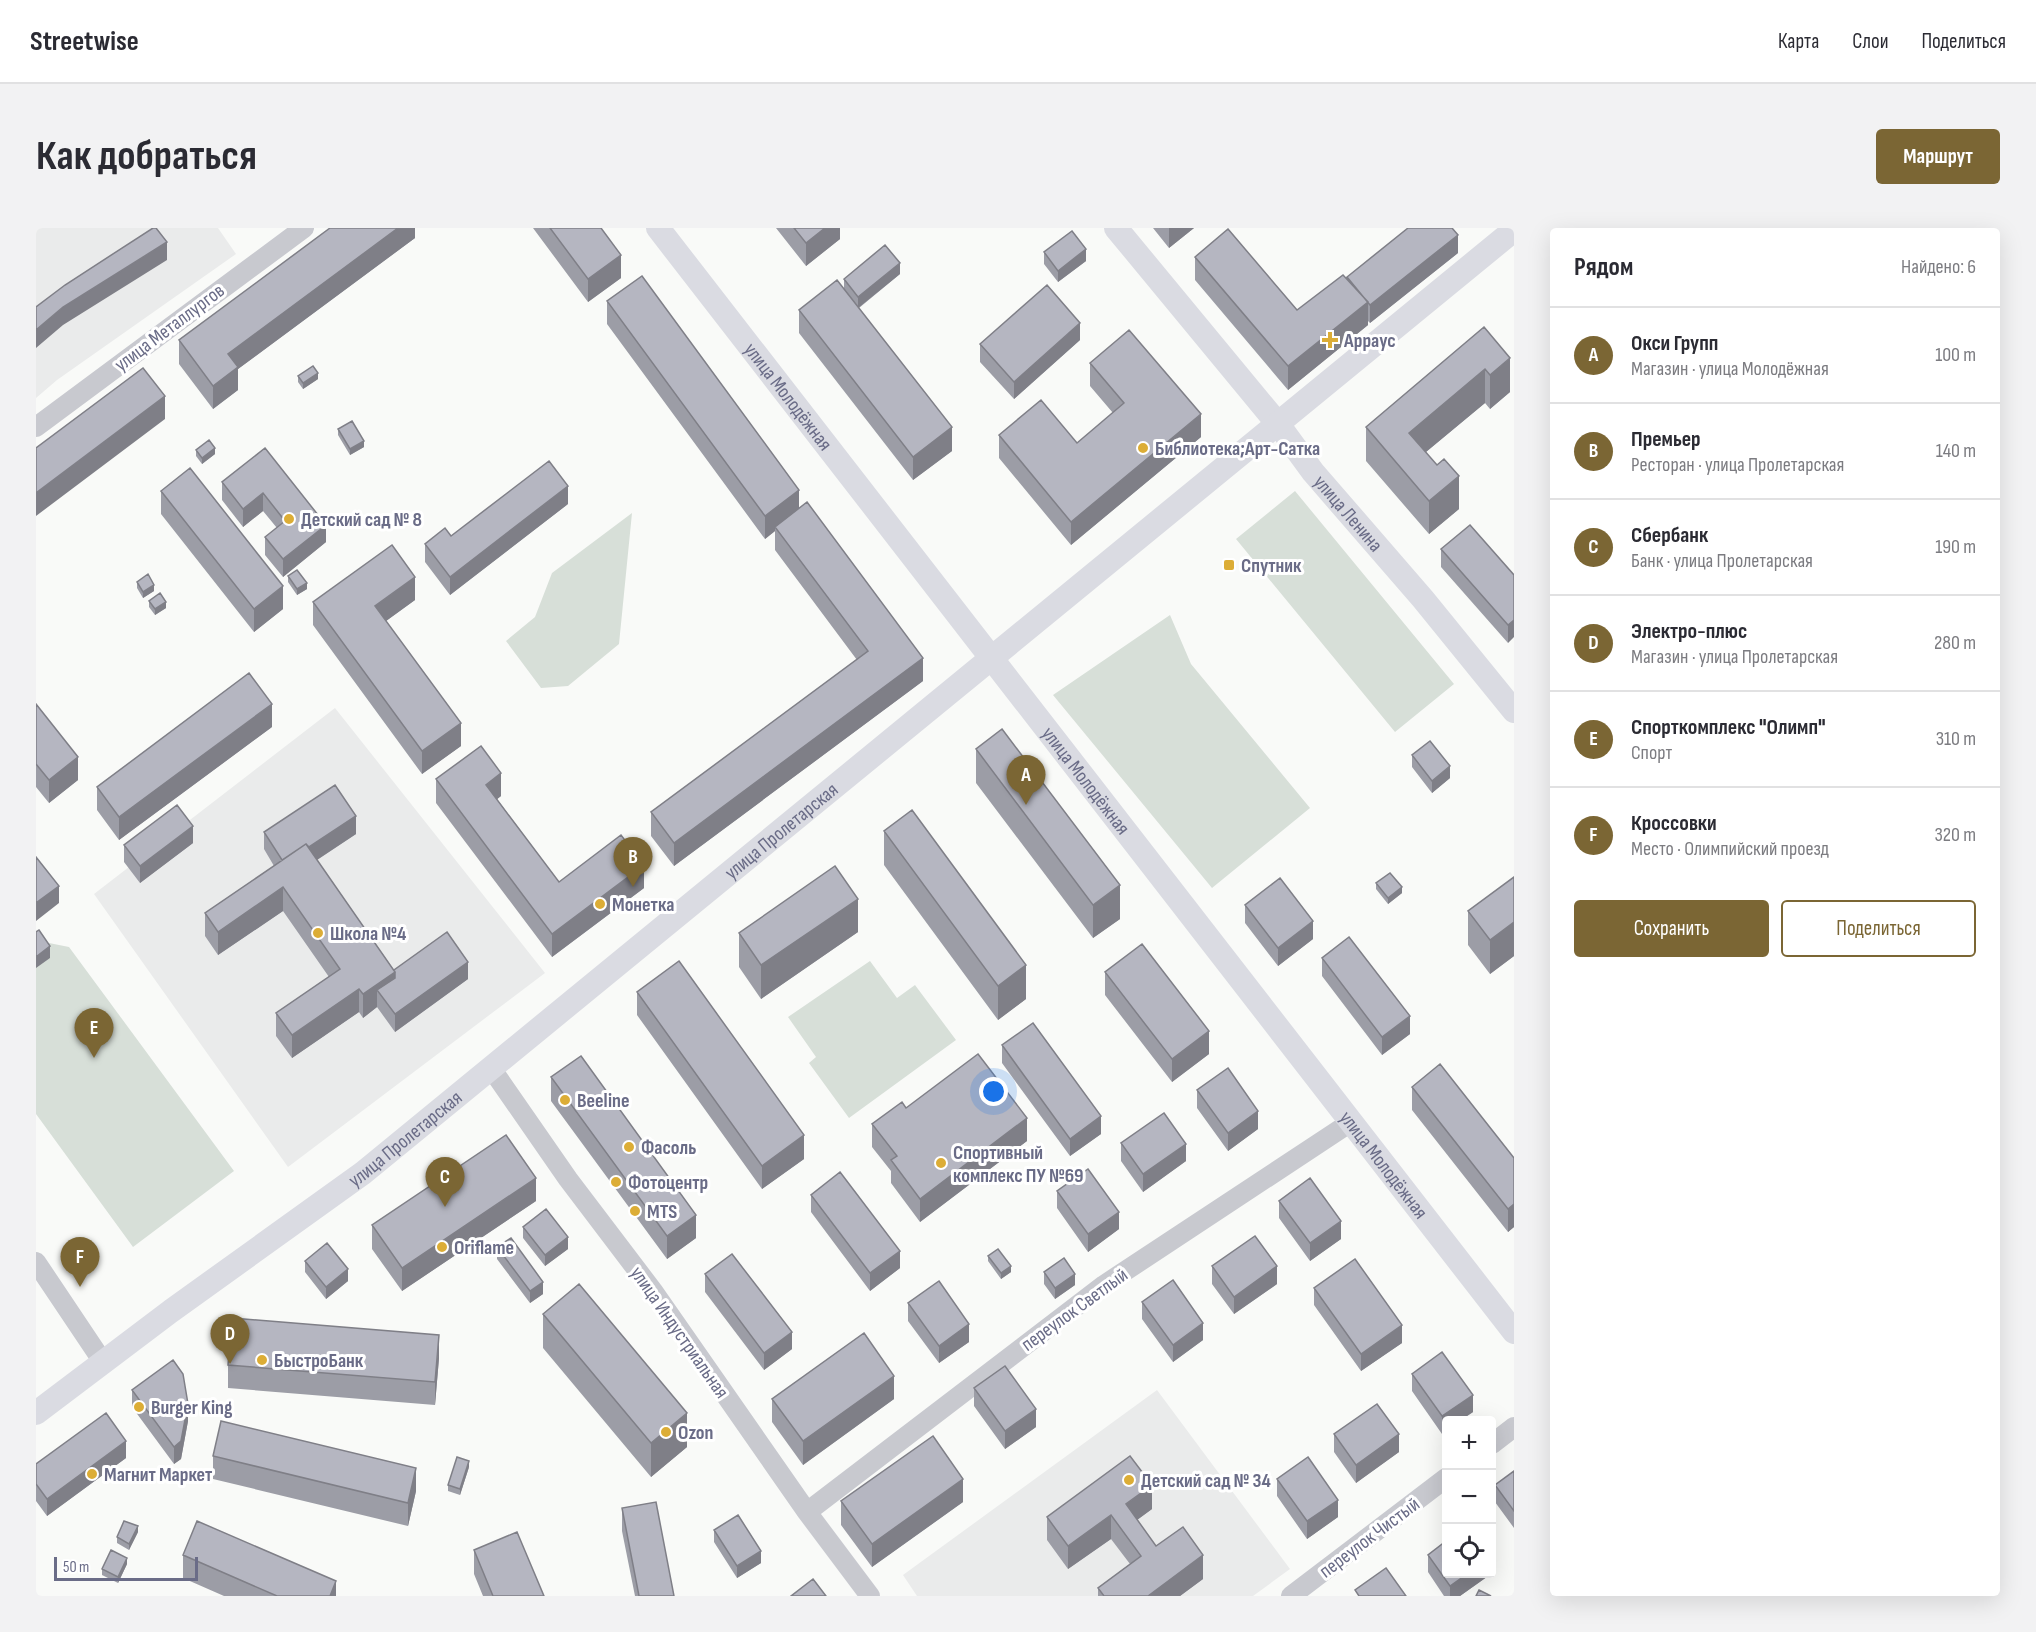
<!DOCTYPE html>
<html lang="ru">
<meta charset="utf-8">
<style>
:root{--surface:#fff;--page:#f2f2f3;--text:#2b2b33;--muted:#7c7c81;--line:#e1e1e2;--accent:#7b6634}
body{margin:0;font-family:"Sofia Sans Condensed",sans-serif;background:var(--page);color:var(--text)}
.controls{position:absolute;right:18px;bottom:18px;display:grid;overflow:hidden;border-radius:6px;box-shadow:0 6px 24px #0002}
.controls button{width:54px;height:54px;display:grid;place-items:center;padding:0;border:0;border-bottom:2px solid var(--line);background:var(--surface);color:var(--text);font:30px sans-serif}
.scale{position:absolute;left:18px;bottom:15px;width:144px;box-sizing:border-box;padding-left:6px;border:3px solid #6a6c87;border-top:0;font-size:16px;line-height:21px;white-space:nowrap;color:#6a6c87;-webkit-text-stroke:4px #fff;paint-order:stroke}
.you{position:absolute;left:958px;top:864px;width:21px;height:21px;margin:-15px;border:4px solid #fff;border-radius:50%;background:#1a73e8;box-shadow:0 0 0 9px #1a73e833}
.badge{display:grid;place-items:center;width:39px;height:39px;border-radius:50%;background:var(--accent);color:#fff;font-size:20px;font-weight:700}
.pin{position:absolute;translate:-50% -50px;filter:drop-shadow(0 2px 3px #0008)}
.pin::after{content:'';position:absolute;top:32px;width:21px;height:18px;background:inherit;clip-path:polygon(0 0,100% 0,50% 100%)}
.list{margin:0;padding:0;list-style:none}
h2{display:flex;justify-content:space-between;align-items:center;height:78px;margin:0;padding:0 24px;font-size:26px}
h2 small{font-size:20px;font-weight:400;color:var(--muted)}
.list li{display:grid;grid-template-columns:39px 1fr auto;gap:18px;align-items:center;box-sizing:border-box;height:96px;padding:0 24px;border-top:2px solid var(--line)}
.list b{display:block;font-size:22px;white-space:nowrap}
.list p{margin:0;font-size:20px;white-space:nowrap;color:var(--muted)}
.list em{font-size:20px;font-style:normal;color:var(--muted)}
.actions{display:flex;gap:12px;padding:18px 24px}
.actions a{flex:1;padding:14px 0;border:2px solid var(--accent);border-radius:6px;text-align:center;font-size:21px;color:var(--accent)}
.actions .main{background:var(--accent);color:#fff}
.icon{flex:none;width:33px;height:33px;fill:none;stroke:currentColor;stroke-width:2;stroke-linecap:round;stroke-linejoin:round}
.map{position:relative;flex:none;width:1478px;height:1368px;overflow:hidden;border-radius:6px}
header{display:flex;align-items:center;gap:36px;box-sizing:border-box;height:84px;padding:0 30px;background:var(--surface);border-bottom:2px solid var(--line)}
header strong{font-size:28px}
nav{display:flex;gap:33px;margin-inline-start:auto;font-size:21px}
.intro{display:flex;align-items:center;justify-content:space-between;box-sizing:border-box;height:144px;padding:0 36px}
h1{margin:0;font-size:42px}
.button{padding:15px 27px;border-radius:6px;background:var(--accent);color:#fff;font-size:21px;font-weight:700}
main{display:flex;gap:36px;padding:0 36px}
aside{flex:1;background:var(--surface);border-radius:6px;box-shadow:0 6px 24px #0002}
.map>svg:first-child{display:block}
</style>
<header>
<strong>Streetwise</strong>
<nav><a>Карта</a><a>Слои</a><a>Поделиться</a></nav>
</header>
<div class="intro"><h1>Как добраться</h1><a class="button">Маршрут</a></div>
<main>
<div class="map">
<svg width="1478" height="1368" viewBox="0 0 1478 1368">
<rect width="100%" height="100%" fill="#f9faf8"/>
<!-- built -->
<path fill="#eaebeb" d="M0,0H182L200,26L21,152L0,170Z
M299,480L509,745L252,939L58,666Z
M1121,1162L1254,1341L1217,1368H881L867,1347Z"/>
<!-- green -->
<path fill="#d7dfd8" d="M1259,263L1418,456L1359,504L1200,311Z
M596,285L583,416L532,458L505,460L470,413L499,389L516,345Z
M1134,387L1155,436L1274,580L1176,660L1017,467Z
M3,713L33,719L198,943L97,1019L0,886V715Z
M834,733L861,770L879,757L920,812L813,890L773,835L780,829L752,789Z"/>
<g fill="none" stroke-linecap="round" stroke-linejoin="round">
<!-- minor -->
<path stroke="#c8c9cf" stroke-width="20" d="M0,199L268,0
M455,840L532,951L617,1063L771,1284L834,1368
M0,1034L67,1134
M1456,1216L1478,1199
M771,1284L1068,1057L1315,894
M1255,1368L1410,1250"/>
<!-- major -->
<g stroke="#dadbe2" stroke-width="24">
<path id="s1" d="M622,0L1478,1104"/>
<path id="s2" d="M1080,0L1242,196L1277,244L1387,371L1478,483"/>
<path id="s3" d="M0,1185L135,1083L327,945L1478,2"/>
</g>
</g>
<!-- wall -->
<path fill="#9c9da6" d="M379,0V10L202,141V162L177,181L143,136V112Z
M497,0H565L585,50L552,74Z
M740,0H804V11L770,38Z
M1117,0H1158L1133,20Z
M1008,24L1050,33L1022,54L1008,36Z
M1422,25L1334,95L1332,93V97L1252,162L1159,52V29L1261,82L1311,52V49Z
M864,46L823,80L916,223L877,252L763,105V82L808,61V51Z
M571,73L763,280L887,453L638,638L615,608V584L821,432L739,322V303L729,311L571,96Z
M1448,99L1474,164L1454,181L1449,175L1390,224L1423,281L1393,306L1330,233V199Z
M1044,112L978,171L944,134V116Z
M1054,135L1165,209L1035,317L963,230V207L1041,215L1077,185L1054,158Z
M262,148L282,151L267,161L262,154Z
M302,201L328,219L314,227L302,207Z
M229,220L290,314L247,349L229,327V309L241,300L227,283L207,299L186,272V254Z
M160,222L179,226L166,236L160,228Z
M125,263L247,381L218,404L125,286Z
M532,276L414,367L389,334V316L415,308Z
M1405,321L1478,347L1472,415L1405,339Z
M252,348L271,361L261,367L252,354Z
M101,354L118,363L107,370L101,360Z
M379,372L350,393L425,518L386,546L277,397V374Z
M113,373L130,380L119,387L113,379Z
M0,476L42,552L13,575L0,559Z
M236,499L83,612L61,582V559Z
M940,521L1084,691L1057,710L940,555Z
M1376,527L1414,550L1396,565L1376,539Z
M400,551L465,568L461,571L523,654L608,660L516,729L400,575Z
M848,603L990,771L962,792L848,637Z
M228,604L320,606L281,632L358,742L432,751L359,804L341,779L327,790L323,784L256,830L240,808V785L293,749L247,683L182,727L169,708V685L238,638L228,621Z
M157,615L104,655L88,634V617Z
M1478,649V728L1454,746L1432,717V683Z
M1340,655L1366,665L1352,676L1340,661Z
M1209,677L1277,711L1242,738L1209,695Z
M822,704L725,771L703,739V705Z
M1286,730L1374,806L1346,827L1286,748Z
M1069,744L1173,826L1136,854L1069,767Z
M601,764L768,931L726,961L601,787Z
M966,817L1065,906L1034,928L966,835Z
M515,849L660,1010L631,1031L515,873Z
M1376,859L1478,930V999L1472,1004L1376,882Z
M1161,862L1222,901L1192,923L1161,880Z
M870,880L991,913L884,994L855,955V943L836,919V896Z
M1085,915L1150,933L1107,964L1085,933Z
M1021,963L1083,1001L1052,1024L1021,980Z
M775,967L864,1040L834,1063L775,984Z
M500,973L366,1063L336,1021V997Z
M1243,973L1305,1011L1274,1033L1243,990Z
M487,999L532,1021L509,1038L487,1010Z
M461,1019L507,1066L494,1075L461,1031Z
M952,1028L975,1044L965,1051L952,1033Z
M269,1033L312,1053L290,1071L269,1044Z
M1176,1038L1241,1056L1198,1086L1176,1056Z
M1008,1044L1039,1057L1019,1071L1008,1056Z
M669,1046L756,1121L728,1142L669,1064Z
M1278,1060L1366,1115L1325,1143L1278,1077Z
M1106,1074L1167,1112L1137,1134L1106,1091Z
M872,1075L933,1114L903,1135L872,1093Z
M507,1086L651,1219L615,1249L507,1120Z
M403,1130L399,1177L192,1160V1137Z
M1376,1146L1437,1184L1425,1192H1410L1406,1206L1376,1163Z
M938,1160L1000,1199L969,1221L938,1178Z
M96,1162L152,1193L145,1231L138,1236L96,1179Z
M736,1171H858L767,1237L736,1194Z
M1298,1206L1363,1224L1320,1255L1298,1224Z
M177,1228L380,1263L372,1298L177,1251Z
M90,1230L11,1288L0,1273V1236Z
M433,1239L424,1267L412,1263V1257Z
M1478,1243V1300L1459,1274V1257Z
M1241,1251L1302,1289L1271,1311L1241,1268Z
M805,1273L927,1274L836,1339L805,1297Z
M586,1280L638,1368H599L586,1303Z
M1116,1281L1101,1292L1120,1318L1167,1351L1144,1368H1062V1360L1094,1336L1075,1311L1032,1341L1011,1312V1289Z
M678,1302L725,1335L701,1350L678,1314Z
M102,1304L93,1322L81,1315V1309Z
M438,1322L508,1368H447L438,1346Z
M147,1327L300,1368H188L147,1350Z
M1392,1327L1410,1346H1455L1424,1368H1408L1392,1344Z
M91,1336L82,1355L66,1347V1341Z"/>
<!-- shaded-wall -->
<path fill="#7f7f87" d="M362,0H379V10L202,141V162L177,181V158L192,126Z
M789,0H804V11L770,38V15Z
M1133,0H1158L1133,20Z
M1422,7V25L1334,95V77Z
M131,14V32L27,97L0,120V102L27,79Z
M1050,21V33L1022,54V43Z
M585,27V50L552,74V51Z
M864,35V46L822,80V69Z
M1332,74V97L1252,162V138Z
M1044,95V112L978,171V154Z
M1474,130V164L1454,181V147Z
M1449,141V175L1373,238V205Z
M282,145V151L267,161V155Z
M129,168V191L0,288V265Z
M1165,186V209L1035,317V294Z
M916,199V223L877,252V229Z
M328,213V219L314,227V221Z
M179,220V226L166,236V230Z
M1423,248V281L1393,306V273Z
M532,258V276L414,367V349Z
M763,262V285L739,299V303L729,311V288Z
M227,265V283L207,299V281Z
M290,297V314L247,349V331Z
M379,349V372L339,401V378Z
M271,355V361L261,367V361Z
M118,357V363L107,370V364Z
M247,358V381L218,404V381Z
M130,374V380L119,387V381Z
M1478,392V409L1472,415V397Z
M887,430V453L638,638V615Z
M236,476V499L83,612V589Z
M425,495V518L386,546V523Z
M42,529V552L13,575V552Z
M1414,538V550L1396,565V553Z
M465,545V568L450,580V557Z
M320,588V606L249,653V635Z
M157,598V615L104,655V638Z
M608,637V660L516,729V706Z
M1084,657V691L1057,710V677Z
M23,658V675L0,693V675Z
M247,659V683L182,727V704Z
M1366,659V665L1352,676V670Z
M822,671V704L725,771V737Z
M1277,693V711L1242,738V720Z
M1478,694V728L1454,746V712Z
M14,718V730L0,740V729Z
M432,734V751L359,804V786Z
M990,737V771L962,792V758Z
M359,744V767L341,762V779L327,790V766Z
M323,761V784L256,830V807Z
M1374,788V806L1346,827V809Z
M1173,803V826L1136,854V831Z
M1222,883V901L1192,923V905Z
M1065,888V906L1034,928V911Z
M991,890V913L884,994V971Z
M768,907V931L726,961V938Z
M1150,916V933L1107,964V946Z
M500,950V973L366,1063V1040Z
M1478,976V999L1472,1004V981Z
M1083,984V1001L1052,1024V1006Z
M660,987V1010L631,1031V1008Z
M1305,993V1011L1274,1033V1015Z
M532,1009V1021L509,1038V1027Z
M864,1023V1040L834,1063V1045Z
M975,1038V1044L965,1051V1045Z
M1241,1038V1056L1198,1086V1069Z
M312,1041V1053L290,1071V1059Z
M1039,1046V1057L1019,1071V1060Z
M507,1054V1066L494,1075V1063Z
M1167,1095V1112L1137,1134V1117Z
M933,1096V1114L903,1135V1118Z
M1366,1097V1115L1325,1143V1126Z
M756,1104V1121L728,1142V1125Z
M403,1107V1130L399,1177V1154Z
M858,1148V1171L767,1237V1213Z
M1437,1167V1184L1425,1192H1410V1203L1406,1206V1188Z
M152,1176V1193L145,1231L138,1236V1219Z
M1000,1181V1199L969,1221V1203Z
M651,1185V1219L615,1249V1215Z
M1363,1206V1224L1320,1255V1237Z
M90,1213V1230L11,1288V1271Z
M433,1233V1239L424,1267V1261Z
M380,1240V1263L372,1298V1275Z
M927,1251V1274L836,1339V1316Z
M1116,1257V1281L1090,1300V1276Z
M1302,1272V1289L1271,1311V1293Z
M1075,1287V1311L1032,1341V1318Z
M102,1298V1304L93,1322V1316Z
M725,1323V1335L701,1350V1338Z
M1167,1327V1351L1144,1368H1112Z
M1456,1327V1345H1455V1328Z
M91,1330V1336L82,1355V1349Z
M1431,1346H1455L1424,1368H1414V1358Z
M300,1353V1368H294Z"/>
<!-- building -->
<path fill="#b5b6c1" stroke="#7f7f87" stroke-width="1.5" d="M117,0H120L131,14L27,79L0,102V79L29,57Z
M294,0H362L192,126L202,139L177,158L143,112Z
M514,0H565L585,27L552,51Z
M758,0H789L770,15Z
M1372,0H1416L1422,7L1334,77L1311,49Z
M1192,1L1261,82L1307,47L1332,74L1252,138L1159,29Z
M1036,3L1050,21L1022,43L1008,24Z
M849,17L864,35L822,69L808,51Z
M606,48L763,262L729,288L571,73Z
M801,52L916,199L877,229L763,82Z
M1011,57L1044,95L978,154L944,116Z
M1448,99L1474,130L1454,147L1449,141L1373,205L1401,237L1408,231L1423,248L1393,273L1330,199Z
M1093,102L1165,186L1035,294L963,207L1005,172L1041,215L1088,175L1054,135Z
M277,138L282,145L267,155L262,148Z
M107,140L129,168L0,265V220Z
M316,193L328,213L314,221L302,201Z
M173,212L179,220L166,230L160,222Z
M229,220L290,297L247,331L229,309L249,293L227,265L207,281L186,254Z
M513,233L532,258L414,349L389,316L409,300L415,308Z
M154,240L247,358L218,381L125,263Z
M771,274L887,430L638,615L615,584L832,423L739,299Z
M1434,297L1478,347V392L1472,397L1405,321Z
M356,317L379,349L339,378L425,495L386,523L277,374Z
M261,342L271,355L261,361L252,348Z
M112,346L118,357L107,364L101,354Z
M124,365L130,374L119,381L113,373Z
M213,445L236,476L83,589L61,559Z
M0,476L42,529L13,552L0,536Z
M966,501L1084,657L1057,677L940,521Z
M1394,513L1414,538L1396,553L1376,527Z
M445,518L465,545L450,557L523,654L585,607L608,637L516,706L400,551Z
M299,557L320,588L273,619L270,616L246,632L228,604Z
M141,577L157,598L104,638L88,617Z
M876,582L990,737L962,758L848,603Z
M270,616L359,744L327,766L323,761L256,807L240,785L304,741L247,659L182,704L169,685Z
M0,629L23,658L0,675Z
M799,638L822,671L725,737L703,705Z
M1354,645L1366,659L1352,670L1340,655Z
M1478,649V694L1454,712L1432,683Z
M1244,650L1277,693L1242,720L1209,677Z
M3,702L14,718L0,729V704Z
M411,704L432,734L359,786L341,762L359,750V744L358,742Z
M1313,709L1374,788L1346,809L1286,730Z
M1106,716L1173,803L1136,831L1069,744Z
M643,733L768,907L726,938L601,764Z
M997,795L1065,888L1034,911L966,817Z
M942,826L991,890L884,971L855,932L861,928L836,896L866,874L870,880Z
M545,828L660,987L631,1008L515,849Z
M1404,836L1478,930V976L1472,981L1376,859Z
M1192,840L1222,883L1192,905L1161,862Z
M1128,885L1150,916L1107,946L1085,915Z
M470,907L500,950L366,1040L336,997Z
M1052,941L1083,984L1052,1006L1021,963Z
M804,944L864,1023L834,1045L775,967Z
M1274,950L1305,993L1274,1015L1243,973Z
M510,981L532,1009L509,1027L487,999Z
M1219,1008L1241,1038L1198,1069L1176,1038Z
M475,1010L507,1054L494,1063L461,1019Z
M291,1015L312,1041L290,1059L269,1033Z
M962,1021L975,1038L965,1045L952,1028Z
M696,1026L756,1104L728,1125L669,1046Z
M1028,1030L1039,1046L1019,1060L1008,1044Z
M1319,1031L1366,1097L1325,1126L1278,1060Z
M1137,1052L1167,1095L1137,1117L1106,1074Z
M903,1053L933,1096L903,1118L872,1075Z
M543,1056L651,1185L615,1215L507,1086Z
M196,1090L403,1107L399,1154L192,1137Z
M828,1105L858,1148L767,1213L736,1171Z
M1406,1124L1437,1167L1406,1188L1376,1146Z
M137,1132L147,1146L152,1176L145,1213L138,1219L96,1162Z
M969,1138L1000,1181L969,1203L938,1160Z
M1341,1176L1363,1206L1320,1237L1298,1206Z
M70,1185L90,1213L11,1271L0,1256V1236Z
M185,1193L380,1240L372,1275L177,1228Z
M897,1208L927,1251L836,1316L805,1273Z
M1094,1228L1116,1257L1090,1276L1120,1318L1147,1299L1167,1327L1112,1368H1068L1062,1360L1105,1328L1075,1287L1032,1318L1011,1289Z
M421,1229L433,1233L424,1261L412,1257Z
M1272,1229L1302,1272L1271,1293L1241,1251Z
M1478,1243V1283L1459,1257Z
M620,1274L638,1368H603L586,1280Z
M702,1287L725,1323L701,1338L678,1302Z
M88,1293L102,1298L93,1316L81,1309Z
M161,1293L300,1353L294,1368H241L147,1327Z
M481,1304L508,1368H457L438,1322Z
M1410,1313V1346H1431L1414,1358L1392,1327Z
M75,1322L91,1330L82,1349L66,1341Z
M1350,1340L1370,1368H1323L1319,1362Z
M777,1351L790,1368H755Z
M1443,1362L1455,1368H1440Z"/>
<!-- markers -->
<g fill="#dcad36" stroke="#fff" stroke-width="2">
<path d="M1291 103h6v6h6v6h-6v6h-6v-6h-6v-6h6z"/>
<circle cx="1107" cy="220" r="6"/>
<circle cx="253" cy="291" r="6"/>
<rect x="1187" y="331" width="12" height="12" rx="3"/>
<circle cx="564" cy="676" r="6"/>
<circle cx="282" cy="705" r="6"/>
<circle cx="529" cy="872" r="6"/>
<circle cx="593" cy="919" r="6"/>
<circle cx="905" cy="935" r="6"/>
<circle cx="580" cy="954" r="6"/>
<circle cx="599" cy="983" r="6"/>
<circle cx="406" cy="1019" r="6"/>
<circle cx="226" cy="1132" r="6"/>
<circle cx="103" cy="1179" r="6"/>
<circle cx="630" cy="1204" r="6"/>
<circle cx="56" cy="1246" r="6"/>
<circle cx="1093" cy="1252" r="6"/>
</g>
<g text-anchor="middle" stroke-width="6" stroke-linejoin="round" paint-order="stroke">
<!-- street labels -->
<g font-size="20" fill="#6a6c87" stroke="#fff">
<text transform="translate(133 99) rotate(-37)" y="7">улица Металлургов</text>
<text dy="7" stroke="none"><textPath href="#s1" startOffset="213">улица Молодёжная</textPath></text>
<text dy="7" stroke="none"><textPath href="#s2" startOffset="368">улица Ленина</textPath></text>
<text dy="7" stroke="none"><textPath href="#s1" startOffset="699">улица Молодёжная</textPath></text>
<text dy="7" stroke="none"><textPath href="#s3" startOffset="946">улица Пролетарская</textPath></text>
<text dy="7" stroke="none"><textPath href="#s3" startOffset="460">улица Пролетарская</textPath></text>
<text dy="7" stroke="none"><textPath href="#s1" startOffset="1185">улица Молодёжная</textPath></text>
<text transform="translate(1038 1081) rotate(-36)" y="7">переулок Светлый</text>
<text transform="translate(644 1104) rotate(55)" y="7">улица Индустриальная</text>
<text transform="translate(1333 1309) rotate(-37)" y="7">переулок Чистый</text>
</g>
<!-- poi labels -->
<g font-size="20" font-weight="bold" fill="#6a6c87" stroke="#fff" text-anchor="start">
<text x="1308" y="119">Арраус</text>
<text x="1119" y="227">Библиотека;Арт-Сатка</text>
<text x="265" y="298">Детский сад № 8</text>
<text x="1205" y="344">Спутник</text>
<text x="576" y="683">Монетка</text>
<text x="294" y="712">Школа №4</text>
<text x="541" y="879">Beeline</text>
<text x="605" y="926">Фасоль</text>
<text x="917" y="931">Спортивный<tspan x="917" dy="23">комплекс ПУ №69</tspan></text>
<text x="592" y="961">Фотоцентр</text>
<text x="611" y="990">MTS</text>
<text x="418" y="1026">Oriflame</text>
<text x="238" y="1139">БыстроБанк</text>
<text x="115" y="1186">Burger King</text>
<text x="642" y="1211">Ozon</text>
<text x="68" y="1253">Магнит Маркет</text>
<text x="1105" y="1259">Детский сад № 34</text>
</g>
</g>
</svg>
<div class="controls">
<button>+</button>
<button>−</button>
<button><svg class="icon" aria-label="locate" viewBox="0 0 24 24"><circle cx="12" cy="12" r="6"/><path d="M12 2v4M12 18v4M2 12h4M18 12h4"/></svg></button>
</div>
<div class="scale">50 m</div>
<div class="you"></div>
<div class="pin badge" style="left:990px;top:577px">A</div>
<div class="pin badge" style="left:597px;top:659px">B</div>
<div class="pin badge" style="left:409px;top:979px">C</div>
<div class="pin badge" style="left:194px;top:1136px">D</div>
<div class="pin badge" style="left:58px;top:830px">E</div>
<div class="pin badge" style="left:44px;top:1059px">F</div>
</div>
<aside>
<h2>Рядом<small>Найдено: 6</small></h2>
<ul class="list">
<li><span class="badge">A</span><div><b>Окси Групп</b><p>Магазин · улица Молодёжная</p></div><em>100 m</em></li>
<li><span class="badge">B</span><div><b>Премьер</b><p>Ресторан · улица Пролетарская</p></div><em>140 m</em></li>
<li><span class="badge">C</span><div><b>Сбербанк</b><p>Банк · улица Пролетарская</p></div><em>190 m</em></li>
<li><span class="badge">D</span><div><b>Электро-плюс</b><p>Магазин · улица Пролетарская</p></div><em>280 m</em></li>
<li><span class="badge">E</span><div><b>Спорткомплекс &quot;Олимп&quot;</b><p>Спорт</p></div><em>310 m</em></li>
<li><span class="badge">F</span><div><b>Кроссовки</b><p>Место · Олимпийский проезд</p></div><em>320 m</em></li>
</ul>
<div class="actions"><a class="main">Сохранить</a><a>Поделиться</a></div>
</aside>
</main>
